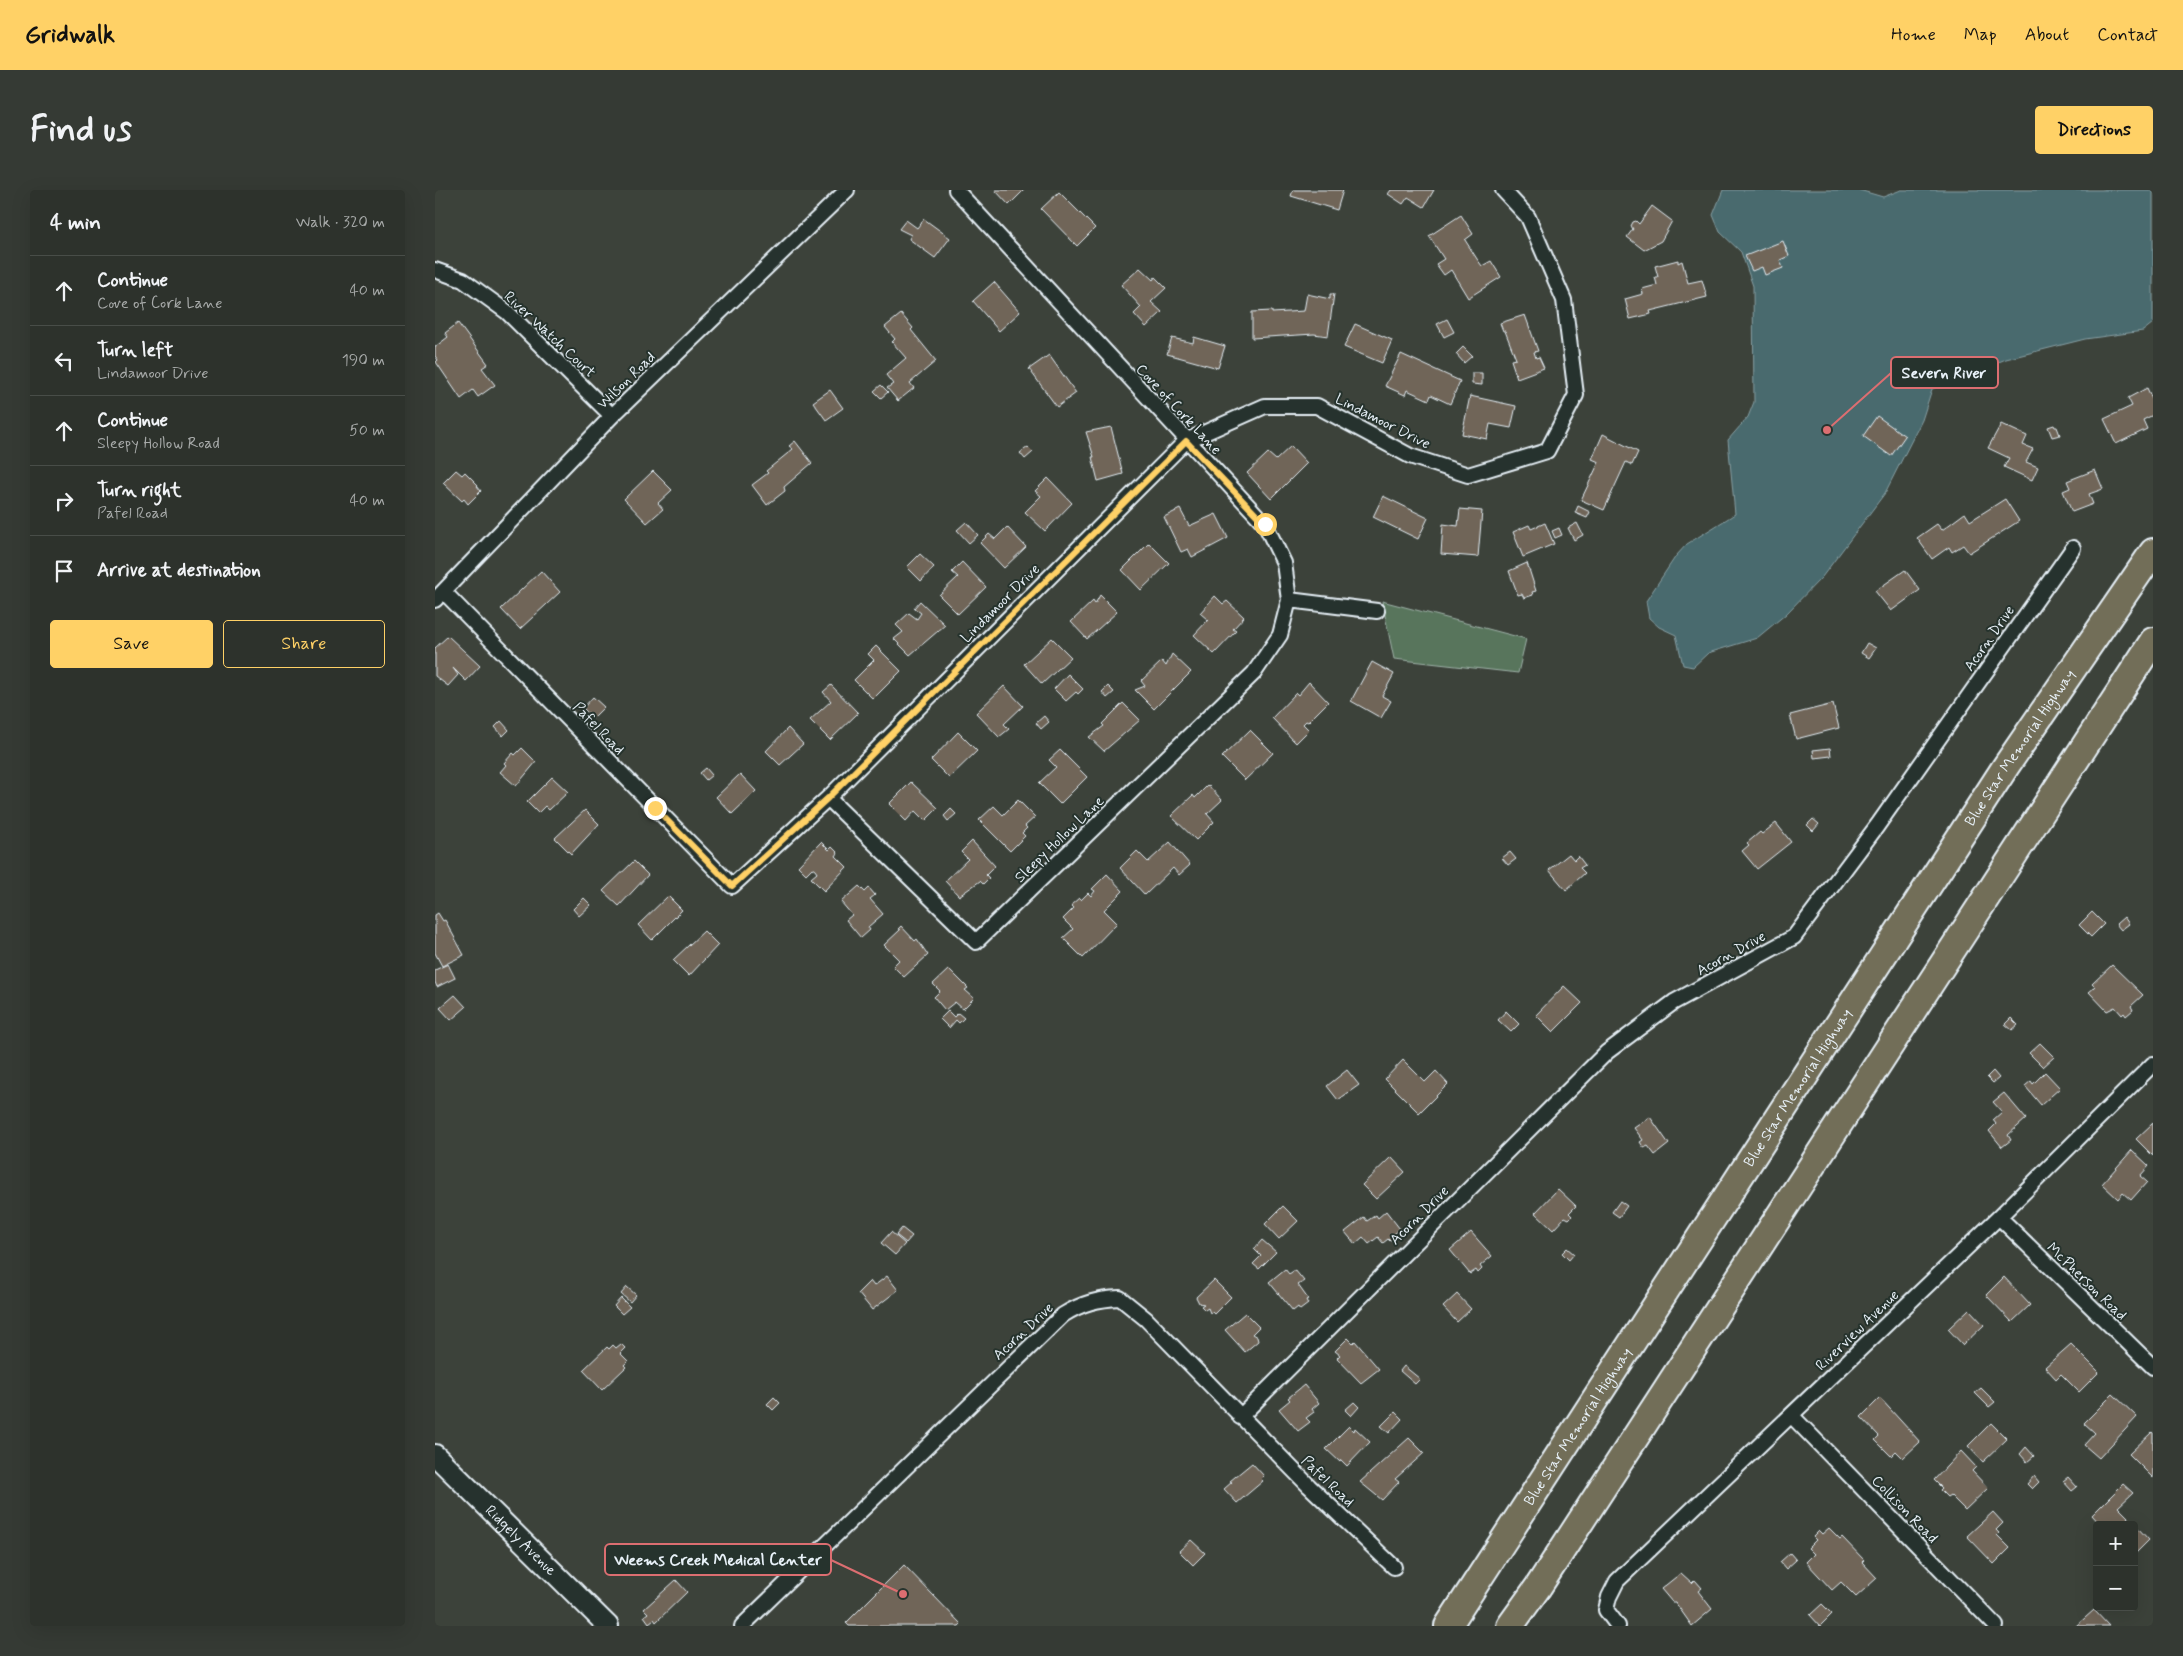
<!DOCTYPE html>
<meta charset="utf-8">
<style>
:root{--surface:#2d322c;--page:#353a34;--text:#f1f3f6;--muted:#a7aaa9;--line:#484d48;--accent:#ffd166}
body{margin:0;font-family:Mynerve,sans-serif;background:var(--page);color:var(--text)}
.controls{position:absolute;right:15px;bottom:15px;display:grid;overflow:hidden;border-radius:5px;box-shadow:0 5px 20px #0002}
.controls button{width:45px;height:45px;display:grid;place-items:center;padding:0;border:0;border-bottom:1px solid var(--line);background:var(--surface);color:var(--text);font:25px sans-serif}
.stop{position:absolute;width:15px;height:15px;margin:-11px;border:4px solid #ffd166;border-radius:50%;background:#fff}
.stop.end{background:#ffd166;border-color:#fff;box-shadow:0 1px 5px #0008}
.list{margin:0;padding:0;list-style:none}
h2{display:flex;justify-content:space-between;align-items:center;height:65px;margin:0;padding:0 20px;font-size:21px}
h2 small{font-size:16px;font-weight:400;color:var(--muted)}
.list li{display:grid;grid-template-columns:32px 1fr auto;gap:15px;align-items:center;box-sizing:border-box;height:70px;padding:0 20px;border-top:1px solid var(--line)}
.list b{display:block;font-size:19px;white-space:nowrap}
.list p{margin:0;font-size:16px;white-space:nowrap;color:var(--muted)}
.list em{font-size:16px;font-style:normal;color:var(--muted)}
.actions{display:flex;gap:10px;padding:15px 20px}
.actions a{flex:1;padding:11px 0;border:1px solid var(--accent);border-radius:5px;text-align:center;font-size:18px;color:var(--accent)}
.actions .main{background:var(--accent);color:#111}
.icon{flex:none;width:28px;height:28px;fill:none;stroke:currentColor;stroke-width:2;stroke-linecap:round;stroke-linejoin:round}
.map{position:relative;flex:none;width:1718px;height:1436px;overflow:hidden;border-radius:5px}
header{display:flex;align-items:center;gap:30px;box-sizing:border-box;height:70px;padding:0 25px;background:var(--accent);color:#111}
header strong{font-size:24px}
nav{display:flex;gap:28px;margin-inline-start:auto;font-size:18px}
.intro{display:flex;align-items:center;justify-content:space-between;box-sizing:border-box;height:120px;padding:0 30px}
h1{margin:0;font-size:35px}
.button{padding:12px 22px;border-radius:5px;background:var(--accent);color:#111;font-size:18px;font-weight:700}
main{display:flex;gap:30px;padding:0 30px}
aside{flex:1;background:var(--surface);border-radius:5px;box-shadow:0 5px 20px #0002}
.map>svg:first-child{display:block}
</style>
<header>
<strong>Gridwalk</strong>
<nav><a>Home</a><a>Map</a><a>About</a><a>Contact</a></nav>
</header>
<div class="intro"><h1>Find us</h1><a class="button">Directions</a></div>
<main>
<aside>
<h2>4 min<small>Walk · 320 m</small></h2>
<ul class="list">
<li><svg class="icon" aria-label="ahead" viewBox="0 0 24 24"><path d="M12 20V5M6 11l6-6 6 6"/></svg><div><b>Continue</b><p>Cove of Cork Lane</p></div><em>40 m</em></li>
<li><svg class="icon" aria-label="left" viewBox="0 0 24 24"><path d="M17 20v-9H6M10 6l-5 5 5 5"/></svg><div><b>Turn left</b><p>Lindamoor Drive</p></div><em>190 m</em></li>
<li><svg class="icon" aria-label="ahead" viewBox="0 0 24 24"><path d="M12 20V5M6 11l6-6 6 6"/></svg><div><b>Continue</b><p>Sleepy Hollow Road</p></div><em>50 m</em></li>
<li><svg class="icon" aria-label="right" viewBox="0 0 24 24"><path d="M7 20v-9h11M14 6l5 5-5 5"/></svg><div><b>Turn right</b><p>Pafel Road</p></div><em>40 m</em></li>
<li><svg class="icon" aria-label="arrive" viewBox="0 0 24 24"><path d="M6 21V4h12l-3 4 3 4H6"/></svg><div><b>Arrive at destination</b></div></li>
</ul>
<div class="actions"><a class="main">Save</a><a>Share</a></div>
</aside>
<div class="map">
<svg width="1718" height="1436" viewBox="0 0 1718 1436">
<rect width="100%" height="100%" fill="#3c423a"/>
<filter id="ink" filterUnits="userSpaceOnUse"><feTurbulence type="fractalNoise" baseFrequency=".02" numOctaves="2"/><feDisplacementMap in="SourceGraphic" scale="10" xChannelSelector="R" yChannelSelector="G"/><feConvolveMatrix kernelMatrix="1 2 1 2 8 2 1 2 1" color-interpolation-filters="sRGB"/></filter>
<g filter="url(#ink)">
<!-- green -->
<path fill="#58755c" stroke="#a0b3aa" d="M947,411L1091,449L1083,483L959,469Z"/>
<!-- water -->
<path fill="#486a6e" stroke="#88a0a5" d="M1288,0H1424L1448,7L1466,0H1718V133L1708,141L1650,149L1571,169L1497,199L1487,230L1450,303L1387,387L1351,424L1322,448L1273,463L1258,477L1248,475L1241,445L1224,437L1214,428L1211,411L1241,366L1252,354L1300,324L1293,250L1313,227L1319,212L1318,96L1306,62L1285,42L1278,25Z"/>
<!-- building -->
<path fill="#6f6558" stroke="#e8f1f8" d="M560,0H589L574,15Z
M858,0H908L902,20L856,6Z
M956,0H999L989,17L973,7L968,14L953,4Z
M624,2L660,38L642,56L606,19Z
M1217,16L1237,31L1226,51L1209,60L1192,47L1198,39L1196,36L1198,32L1201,31L1204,34Z
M1026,25L1038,44L1030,50L1042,69L1047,76L1056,71L1066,87L1033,108L1016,80L1009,85L1001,74L1009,69L994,46Z
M489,29L515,48L500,68L474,49L476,45L464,39L471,30L482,38Z
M1348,51L1354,66L1345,70L1348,78L1330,85L1327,77L1317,81L1310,66Z
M1243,70V73L1247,71L1253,93L1267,90L1272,107L1215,121L1216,124L1195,129L1190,109L1208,104L1207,99L1222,95L1220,87H1223L1220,76Z
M705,78L718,90L720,87L731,98L716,112L727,122L711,137L699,124L706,117L686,95Z
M559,92L585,122L564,141L538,111Z
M872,104L895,109V104H899L893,146L879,144L817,148V122L837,121V123L869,121Z
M466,124L478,138L476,140L501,171L475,193L479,198L463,211L452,198L458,194L451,185L471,168L457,152L460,149L450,137Z
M1090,125L1103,161L1099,162L1101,168L1104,167L1109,178L1082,188L1076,170L1081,169L1070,141H1068L1065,133Z
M1012,129L1019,142L1009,147L1002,134Z
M23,133L53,174L47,178L60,195L43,207L38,200L26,209L1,172L3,170L0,166V157L13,147L10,143Z
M920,134L957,150L947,173L909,157Z
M759,147L790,156L783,178L732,164L737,148L758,153Z
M1028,157L1037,166L1029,173L1021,164Z
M966,164L1025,191L1015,214L996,205L994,210L972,200L970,205L950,196Z
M614,165L641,203L622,217L594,179Z
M1037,183H1047V195L1037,194Z
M446,195L453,202L446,208L439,201Z
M1712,198L1718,211V225L1708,230L1712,239L1681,254L1669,229L1697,216L1693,208Z
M395,200L408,218L391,230L378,212Z
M1035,206L1081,216L1076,238L1055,234L1052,249L1027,244Z
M1442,226L1470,246L1456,266L1428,246Z
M1566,234L1592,246L1588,255L1598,259L1591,272L1603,277L1597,290L1569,277L1574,268L1553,258Z
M1619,235L1620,237H1622L1625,245L1617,247L1613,237Z
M676,237L688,284L663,291L657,267H659L651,242Z
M1168,244L1203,262L1197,275L1191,272L1169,320L1146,310L1164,272L1157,269Z
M360,251L377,273L349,297L350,301L332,315L317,295L333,283L331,281L358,259L354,256Z
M856,256L872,273L836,309L812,283L833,263L841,270Z
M593,257L598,262L590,269L585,263Z
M21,280L27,285L30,282L43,295L42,296L46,301L33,314L29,309L27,311L8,293Z
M1660,280L1668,299L1654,304L1658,314L1637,322L1628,301L1635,298L1632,291Z
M218,281L237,300L223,313L228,319L212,333L189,309Z
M613,288L637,313L610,341L590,322L606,306L600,301Z
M948,306L993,328L983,349L938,327Z
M1570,309L1584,331L1534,363L1528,355L1517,362L1514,357L1497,369L1482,348L1502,334L1507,340L1530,323L1535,331Z
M1143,316L1155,322L1152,328L1140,323Z
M745,319L754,336L781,324L793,348L757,367L753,359L746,362L729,327Z
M1025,319L1047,321L1043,367L1006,364L1008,334L1023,336Z
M531,332L543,345L534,353L522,340Z
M1110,333L1119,354L1088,367L1078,342L1094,335L1096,339Z
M1142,333L1148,345L1139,350L1133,338Z
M572,337L591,357L569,378L545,353L554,344L560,349Z
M1124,338L1127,345L1120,348L1117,341Z
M714,353L734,373L706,400L687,380Z
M485,364L499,377L486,391L472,377Z
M527,372L551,397L523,424L504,405L523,387L517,382Z
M1092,373L1101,401L1097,402L1098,405L1089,408L1087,404L1083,405L1074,381Z
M1470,380L1485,400L1456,421L1440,401Z
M106,381L125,402L85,439L66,419Z
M665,405L682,422L652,449L636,432L658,411L660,414Z
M780,406L788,414L792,411L809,427L798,439L801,441L779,464L759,445L773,430L765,423Z
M485,411L510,435L475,465L459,449L468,442L461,435L474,423L482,429L486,423L479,418Z
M13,446L45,476L31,491L18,478L23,485L13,496L0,486V458Z
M617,448L636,467L607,494L589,474Z
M1432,453L1441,458L1434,468L1426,463Z
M441,456L466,481L438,509L419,490L439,470L433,464Z
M737,464L756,482L719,519L700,500L710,496L706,491L727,471L731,476Z
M937,472L959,484L947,506L956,511L946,528L916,511Z
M633,484L648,499L643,504L641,502L631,511L619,499Z
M874,492L893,512L873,532L871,531L868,534L874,540L861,553L837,528L861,503L863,505Z
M396,495L423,523L395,550L375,530L396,511L388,502Z
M569,496L588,516L569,534L574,539L564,547L541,523Z
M673,496L679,502L672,508L667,502Z
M158,507L169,517L158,528L148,518Z
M688,513L705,530L669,561L654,547L669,536L667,534Z
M1398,514L1404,538L1361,549L1355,525Z
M609,526L614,532L606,539L601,533Z
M66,531L74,540L68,546L60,537Z
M353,538L368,554L345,575L331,561Z
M815,540L838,563L810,590L787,567Z
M523,542L542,561L514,588L496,570Z
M87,558L101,572L81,596L65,582L71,575L69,573L78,563L80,565Z
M1395,558L1396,566L1379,568L1378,560Z
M625,560L652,587L625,614L604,593L621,577L614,570Z
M271,578L277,585L271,590L265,583Z
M305,584L321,601L297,624L281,607Z
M117,587L133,602L114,620L110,616L103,623L92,612Z
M476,592L503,618L490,631L480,621L471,631L454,614Z
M773,595L787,610L772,624L779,632L761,650L736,626L758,605L760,608Z
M583,610L600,627L590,636L592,638L587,643L590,646L575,661L544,630L559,616L568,625Z
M516,619L521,624L513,631L509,626Z
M150,620L164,634L136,664L120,648Z
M1378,629L1384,634L1378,641L1372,635Z
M1341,633L1356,652L1322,679L1307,661L1314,655L1312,653L1325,642L1327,644Z
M537,651L560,676L551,685L554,688L548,694L545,691L524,706L510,691L533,669L526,662Z
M386,652L394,660L397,657L403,663L401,666L412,677L389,701L376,688L382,683L380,680L377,678L371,684L363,676Z
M735,652L755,675L744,685L738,678L710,705L685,678L702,661L713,672Z
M1075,662L1081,669L1073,675L1067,668Z
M1134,664L1139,670L1143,666L1150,675L1145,678L1150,683L1131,700L1114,680Z
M199,671L213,685L184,716L168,701Z
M672,684L688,701L669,720L682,733L648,768L628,748L638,739L628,729L639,718L636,715L644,708L646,710L653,703L656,706L660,701L657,699Z
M424,696L430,702L434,698L440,705L435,709L448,724L433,737L435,740L426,748L411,730L417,725L406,712Z
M233,706L247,720L217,750L203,735Z
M149,708L156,715L144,726L138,719Z
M1657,722L1669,734L1656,747L1644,735Z
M3,723L8,731L10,730L29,765L7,776L0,763V725Z
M1689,727L1694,734L1686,740L1681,734Z
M466,736L480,751L482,749L493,765L469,787L458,776L464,770L449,755L465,740L463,739Z
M269,741L283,755L254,786L238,770Z
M13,774L20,788L2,797L0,792V780Z
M1677,775L1708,805L1696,816L1698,820L1691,826L1689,823L1687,825L1680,817L1672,821L1654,802L1660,797L1657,794Z
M514,779L533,798L530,800L539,808L528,819L520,812L510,820L499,807L505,801L498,794Z
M1129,796L1147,813L1118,842L1101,825Z
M20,805L31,817L16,830L5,818Z
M513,821L519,827L523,823L529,828L524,833L521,830L514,838L505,829Z
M1071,821L1084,834L1076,842L1063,830Z
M1576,828L1583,835L1577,840L1570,834Z
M1605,853L1619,867L1608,877L1594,863Z
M968,870L990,892L1001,881L1013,894L984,923L950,889Z
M912,880L924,895L903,910L892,896Z
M1558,881L1564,888L1558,893L1552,887Z
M1610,882L1625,898L1606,915L1590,896L1596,891L1598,894Z
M1569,903L1591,929L1573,945L1576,950L1567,957L1554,941L1561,934L1558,930L1567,922L1558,912Z
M1215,927L1234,954L1220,965L1213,956L1209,958L1205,952L1208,950L1199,938Z
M1718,933V966L1701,949Z
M1697,960L1714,976L1705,986L1712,992L1696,1010L1688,1003L1683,1009L1667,994Z
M956,967L970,982L941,1009L927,995Z
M1123,999L1141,1016L1134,1023L1137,1026L1134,1029L1130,1027L1118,1040L1100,1023Z
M1185,1011L1192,1016L1184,1027L1177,1022Z
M848,1016L863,1031L844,1049L830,1034Z
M951,1021L965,1039L958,1045L960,1048L955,1051L953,1049L948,1053L943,1047L934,1054L928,1047L920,1054L910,1042L929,1027L932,1031L941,1025L943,1028Z
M467,1038L477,1046L471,1053L461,1045Z
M456,1042L470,1054L460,1065L446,1053Z
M1036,1042L1057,1066L1045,1076L1047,1079L1043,1083L1041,1080L1035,1084L1015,1060Z
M827,1050L841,1062L824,1079L818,1074L826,1066L819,1059Z
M1132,1058L1139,1064L1134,1070L1127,1063Z
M850,1079L854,1084L860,1080L869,1091L863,1095L873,1109L871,1110L873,1114L865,1120L863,1117L858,1121L834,1092Z
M452,1086L463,1100L437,1120L423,1103L435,1091L439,1096Z
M1569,1087L1595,1115L1577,1132L1551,1105Z
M779,1090L796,1107L779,1124L777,1122L775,1123L773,1118L770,1120L766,1116L769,1114L764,1113L761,1107Z
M192,1097L201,1105L195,1112L186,1104Z
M1022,1104L1036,1119L1022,1132L1008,1117Z
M186,1108L195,1117L187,1124L179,1116Z
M1534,1119L1549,1135L1528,1155L1513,1139Z
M810,1123L824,1137L817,1144L822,1147L823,1151L810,1162L790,1140Z
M913,1148L918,1153L920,1151L944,1179L926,1193L902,1168L905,1165L900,1161Z
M186,1154L190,1158L185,1163L193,1171L189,1175L191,1177L167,1200L148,1180L172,1157L174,1159L178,1155L181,1158Z
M1636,1154L1664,1182L1644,1202L1626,1184L1621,1189L1610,1177Z
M969,1176L985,1189L980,1194L965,1181Z
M869,1195L884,1213L877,1219L879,1222L871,1228L875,1232L863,1241L844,1219L855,1210L853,1208Z
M1546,1198L1560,1212L1554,1217L1540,1203Z
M1678,1204L1702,1227L1664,1268L1649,1255L1660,1243L1649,1233Z
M339,1207L345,1213L338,1220L332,1214Z
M1445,1208L1485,1252L1468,1268L1461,1261L1456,1266L1440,1250L1444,1246L1426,1227Z
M919,1212L924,1217L916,1226L910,1220Z
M960,1222L967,1229L954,1243L946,1236Z
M1556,1233L1572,1249L1548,1272L1533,1256Z
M914,1236L919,1241L920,1238L935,1252L912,1276L906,1270L905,1272L891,1259Z
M1717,1242L1718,1243V1288L1694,1264Z
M974,1248L989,1263L960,1289L964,1292L947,1310L925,1292Z
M1591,1257L1599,1266L1592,1272L1585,1264Z
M1526,1261L1541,1277L1537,1281L1553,1298L1530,1320L1515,1305L1512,1307L1505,1300L1507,1298L1499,1290Z
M817,1273L829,1286L826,1289L828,1291L802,1313L789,1299L797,1292L795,1291Z
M1599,1286L1604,1292L1597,1299L1592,1294Z
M1633,1287L1642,1297L1637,1301L1628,1291Z
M1688,1294L1698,1303L1683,1317L1698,1332L1694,1335H1670L1668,1333L1666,1335L1657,1325Z
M1558,1322L1568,1333L1561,1340L1564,1343L1562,1345L1575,1358L1559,1374L1532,1346Z
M1702,1337L1714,1350L1700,1364L1699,1340Z
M1394,1338L1405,1349L1407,1347L1429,1370L1427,1372L1442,1388L1421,1407L1406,1392L1397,1400L1371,1372L1379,1364L1373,1358L1381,1350L1378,1347L1384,1341L1387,1344Z
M756,1350L770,1363L758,1375L744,1361Z
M1355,1363L1361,1370L1351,1379L1345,1372Z
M469,1375L526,1434L524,1436H414L411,1433Z
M1246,1383L1257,1393L1260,1390L1267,1398L1263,1401L1277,1419L1257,1436L1240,1412H1237L1226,1399Z
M241,1390L252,1402L221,1432L219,1429L214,1433L209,1426L213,1423L209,1419Z
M1387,1414L1397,1424L1385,1436L1375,1425Z
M1659,1420L1674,1436H1641Z"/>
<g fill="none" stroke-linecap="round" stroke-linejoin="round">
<!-- minor casing -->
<g stroke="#e8f1f8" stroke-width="18">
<path id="minor" d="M521,0L830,334L849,373L854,410L942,421
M0,80L28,90L72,122L177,226
M9,402L297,696L393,608L751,251L830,216H882L975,266L1033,285L1112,261L1141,205L1129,110L1093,27L1068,0
M0,410L177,226L412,0
M393,608L541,752L819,483L845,445L854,410
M1564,1027L1718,1177
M1357,1226L1561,1436
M805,1227L1172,862L1239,812L1359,747L1442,636L1638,358
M307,1436L628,1125C647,1113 663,1109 685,1108L711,1129L874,1296L959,1377
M1183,1436L1171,1420L1174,1407L1182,1391L1564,1027L1718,874"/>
</g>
<!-- secondary casing -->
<g stroke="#e8f1f8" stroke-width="24">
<g id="secondary">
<path id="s1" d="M0,1265L173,1436"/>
</g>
</g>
<!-- motorway casing -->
<g stroke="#e8f1f8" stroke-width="30">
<g id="motorway">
<path id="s2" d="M1013,1436L1571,576L1718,362"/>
<path d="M1075,1436L1103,1397L1718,451"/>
</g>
</g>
<!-- minor -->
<use href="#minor" stroke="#26332d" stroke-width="14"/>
<!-- secondary -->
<use href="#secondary" stroke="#26332d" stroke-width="20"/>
<!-- motorway -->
<use href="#motorway" stroke="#726e59" stroke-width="26"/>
</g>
</g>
<g fill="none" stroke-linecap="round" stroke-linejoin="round" filter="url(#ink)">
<!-- route -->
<path stroke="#ffd166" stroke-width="6" d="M220,618L297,696L393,608L751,251L830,334"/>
</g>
<g text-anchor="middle" stroke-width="4" stroke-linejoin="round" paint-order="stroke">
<!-- street labels -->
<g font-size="15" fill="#e8f1f8" stroke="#26332d">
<text transform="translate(115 144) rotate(43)" y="5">River Watch Court</text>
<text transform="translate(191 190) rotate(-44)" y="5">Wilson Road</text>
<text transform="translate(744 219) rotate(47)" y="5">Cove of Cork Lane</text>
<text transform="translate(948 231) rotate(27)" y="5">Lindamoor Drive</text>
<text transform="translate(565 413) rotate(-45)" y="5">Lindamoor Drive</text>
<text transform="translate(1554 448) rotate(-55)" y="5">Acorn Drive</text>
<text transform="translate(164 538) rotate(46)" y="5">Pafel Road</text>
<text dy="5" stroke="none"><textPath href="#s2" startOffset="1048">Blue Star Memorial Highway</textPath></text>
<text transform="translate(624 649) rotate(-44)" y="5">Sleepy Hollow Lane</text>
<text transform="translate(1296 763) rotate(-29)" y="5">Acorn Drive</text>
<text dy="5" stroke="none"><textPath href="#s2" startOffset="642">Blue Star Memorial Highway</textPath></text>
<text transform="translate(984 1025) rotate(-45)" y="5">Acorn Drive</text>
<text transform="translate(1652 1091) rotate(44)" y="5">McPherson Road</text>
<text transform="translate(1422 1140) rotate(-44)" y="5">Riverview Avenue</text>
<text transform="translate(588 1141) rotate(-43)" y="5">Acorn Drive</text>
<text dy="5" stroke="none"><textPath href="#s2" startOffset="238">Blue Star Memorial Highway</textPath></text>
<text transform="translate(893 1291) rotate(44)" y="5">Pafel Road</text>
<text transform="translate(1470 1319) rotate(46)" y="5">Collison Road</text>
<text dy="5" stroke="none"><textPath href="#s1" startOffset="121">Ridgely Avenue</textPath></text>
</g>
</g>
<!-- callouts -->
<path fill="none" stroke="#dc6e71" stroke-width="2" d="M1392 240L1456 183M468 1404L396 1370"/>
<g fill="#dc6e71" stroke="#26332d" stroke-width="2">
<circle cx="1392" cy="240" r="5"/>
<circle cx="468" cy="1404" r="5"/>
</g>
<g fill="#26332d" stroke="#dc6e71" stroke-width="2">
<rect x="1456" y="167" width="107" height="31" rx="5"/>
<rect x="170" y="1354" width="226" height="31" rx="5"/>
</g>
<g font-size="16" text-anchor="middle" font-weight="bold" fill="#e8f1f8">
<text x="1509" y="188">Severn River</text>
<text x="283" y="1375">Weems Creek Medical Center</text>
</g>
</svg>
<div class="controls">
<button>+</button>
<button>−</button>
</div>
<div class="stop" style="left:830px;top:334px"></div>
<div class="stop end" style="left:220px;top:618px"></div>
</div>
</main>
